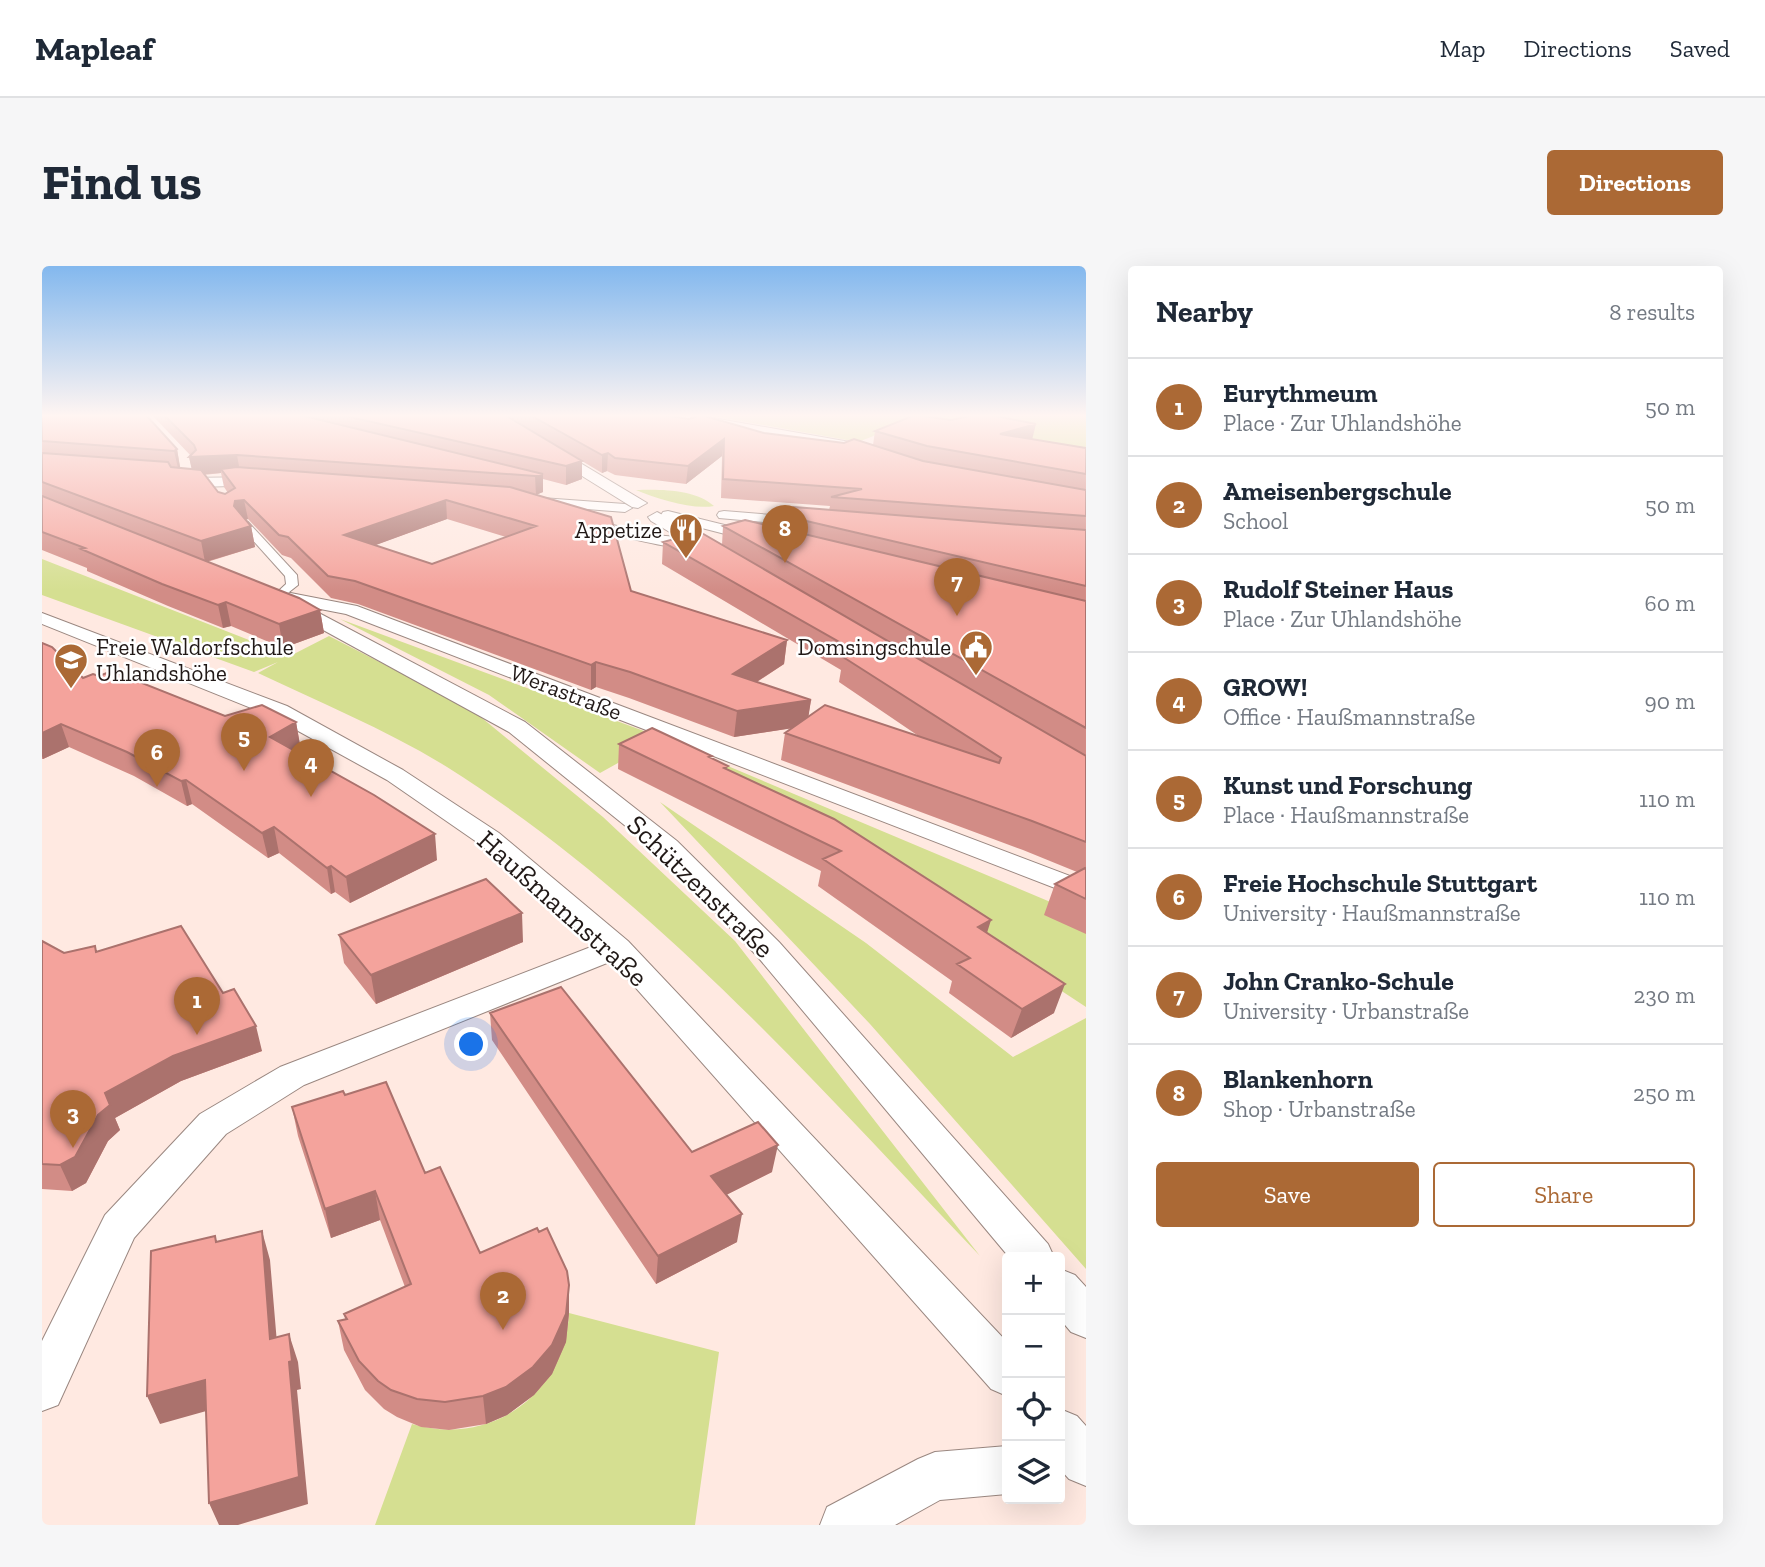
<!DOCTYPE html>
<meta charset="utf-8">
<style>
:root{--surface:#fff;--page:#f6f6f7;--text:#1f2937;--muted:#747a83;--line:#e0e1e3;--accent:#ab6935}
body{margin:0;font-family:"Zilla Slab",serif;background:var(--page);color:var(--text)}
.controls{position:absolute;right:21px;bottom:21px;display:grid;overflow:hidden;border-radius:7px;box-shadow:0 7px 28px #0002}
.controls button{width:63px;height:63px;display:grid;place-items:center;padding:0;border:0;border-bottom:2px solid var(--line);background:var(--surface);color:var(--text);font:35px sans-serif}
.you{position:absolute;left:430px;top:779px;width:24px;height:24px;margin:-18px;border:5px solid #fff;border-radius:50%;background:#1a73e8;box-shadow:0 0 0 10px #1a73e833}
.badge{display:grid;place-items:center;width:46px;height:46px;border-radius:50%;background:var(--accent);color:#fff;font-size:23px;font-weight:700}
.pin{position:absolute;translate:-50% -58px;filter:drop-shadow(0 2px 4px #0008)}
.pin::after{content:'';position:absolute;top:37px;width:24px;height:21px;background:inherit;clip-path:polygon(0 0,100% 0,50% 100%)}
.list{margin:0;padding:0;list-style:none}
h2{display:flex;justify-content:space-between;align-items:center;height:91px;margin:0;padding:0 28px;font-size:30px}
h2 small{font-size:23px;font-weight:400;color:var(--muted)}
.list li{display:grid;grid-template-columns:46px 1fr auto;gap:21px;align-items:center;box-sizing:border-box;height:98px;padding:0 28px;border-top:2px solid var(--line)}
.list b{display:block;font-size:26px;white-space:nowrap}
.list p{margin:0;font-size:23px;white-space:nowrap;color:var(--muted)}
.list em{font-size:23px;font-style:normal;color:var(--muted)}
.actions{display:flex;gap:14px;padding:21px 28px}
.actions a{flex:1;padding:16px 0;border:2px solid var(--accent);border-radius:7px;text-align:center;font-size:24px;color:var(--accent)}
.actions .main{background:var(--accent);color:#fff}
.icon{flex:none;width:38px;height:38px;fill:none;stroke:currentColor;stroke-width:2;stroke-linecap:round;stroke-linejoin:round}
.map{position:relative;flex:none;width:1044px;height:1259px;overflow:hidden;border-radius:7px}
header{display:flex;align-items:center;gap:42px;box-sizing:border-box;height:98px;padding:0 35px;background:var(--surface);border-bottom:2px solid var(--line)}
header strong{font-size:33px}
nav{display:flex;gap:38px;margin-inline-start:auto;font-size:24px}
.intro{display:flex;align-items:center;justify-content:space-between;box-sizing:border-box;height:168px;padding:0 42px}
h1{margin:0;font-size:49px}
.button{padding:18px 32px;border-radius:7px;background:var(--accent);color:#fff;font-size:24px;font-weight:700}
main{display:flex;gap:42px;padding:0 42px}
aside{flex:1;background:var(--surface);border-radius:7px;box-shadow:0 7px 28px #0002}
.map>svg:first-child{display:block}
</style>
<header>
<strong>Mapleaf</strong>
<nav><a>Map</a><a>Directions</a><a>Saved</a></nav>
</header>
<div class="intro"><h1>Find us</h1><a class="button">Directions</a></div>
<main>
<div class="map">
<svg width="1044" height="1259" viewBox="0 0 1044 1259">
<rect width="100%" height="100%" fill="#ffe9e1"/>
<!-- green -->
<path fill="#d5df91" d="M665,149L684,150L681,149H1044V197L857,160L816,176Z
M594,224C617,223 654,223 672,240C650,244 616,233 594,224Z
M0,293L248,390L287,370L429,443L561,551L693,675L938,990C772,816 611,631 405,501C345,464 279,437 216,407L236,396L212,406L0,329Z
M298,353L621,472L558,507L447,429Z
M662,490L1044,651V741Z
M618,536L824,677L971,791L1044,752V1003L828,758Z
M527,1047L677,1086L653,1259H333L370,1158C448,1181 523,1129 527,1047Z"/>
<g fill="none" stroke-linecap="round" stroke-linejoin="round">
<!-- pedestrian casing -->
<g stroke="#9a8780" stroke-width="2">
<path id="pedestrian" d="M198,256H206L255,309L256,319L237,334L231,330L244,318L243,310L198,260Z"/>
</g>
<!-- minor casing -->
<g stroke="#9a8780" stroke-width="2">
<path id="minor" d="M140,205L145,206L146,212L218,211L225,215L218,219L156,221L133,217L131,214L135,206Z
M486,231L583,238L590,242L583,246L481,238V232Z
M626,245L723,269L726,272L718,277L621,252L619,249L621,246Z
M682,245L767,252L774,256L767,260L677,252L675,249L677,246Z
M535,250L611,269L662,273L670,278C653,294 554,263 530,257L528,254L530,251Z
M223,322L315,340L1044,616V634L304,348L273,342L275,346L483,456L635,575L737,676L1006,978L1012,991H967L715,690L617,587L467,466L263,354L252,338L217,331L214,327Z
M0,347L245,440L361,504L457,567L586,675L965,1076V1130L949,1123L570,695L262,819L184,868L92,972L16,1139L0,1145V1075L63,949L158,848L238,801L554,679L439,579L345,514L229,450L0,358Z
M1018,1003L1033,1009L1044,1021V1072L1029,1066L1018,1053Z
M1018,1143L1035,1150L1044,1160V1220L1027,1213L1018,1203Z
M965,1180V1228L898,1234L853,1259H778L785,1241L876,1193L893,1186Z"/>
</g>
<!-- tertiary casing -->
<g stroke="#9a8780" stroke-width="2">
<path id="tertiary" d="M442,149H458L605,237L596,242L590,241Z
M615,246L694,289L697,293L694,297H680L609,255L606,251Z"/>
</g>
<!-- primary casing -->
<g stroke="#9a8780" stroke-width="2">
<path id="primary" d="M624,149H654L808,176L816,181L808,186L631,153Z"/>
</g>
<!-- pedestrian -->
<use href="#pedestrian" fill="#fff" fill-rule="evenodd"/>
<!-- minor -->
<use href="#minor" fill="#fff" fill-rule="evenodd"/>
<!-- tertiary -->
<use href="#tertiary" fill="#fff" fill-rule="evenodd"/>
<!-- primary -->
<use href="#primary" fill="#fff" fill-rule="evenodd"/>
</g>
<!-- wall -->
<path fill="#d28c86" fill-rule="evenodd" d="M0,149L135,183L138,201L136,202L150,203L147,191L149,190L110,149H621L722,167L802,177L831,179L833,165L990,173L1044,182V668L1002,649L1013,618L1035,606L981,584L739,494L743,467L750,462L692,471L587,432L554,421L549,424L316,338L289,332L249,292L240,289L206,253L204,254L209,260L213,281L165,296L278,344L282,367L241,382L189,360L181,362L126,340L45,305V302L0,284ZM680,190L679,232L788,240L787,244L730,247L728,260H681L680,279L621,276L620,298L799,404L797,416L878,471L766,451L769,434L715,416L742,398L745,374L589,325L493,229L501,226V213L524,219L540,213V195L560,207L565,205L573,209L644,218ZM179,207L182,221L186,227L183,228L176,226L162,209ZM405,253L464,271L390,298L333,279Z
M0,377L41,412L183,450L254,456L258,479L251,484L395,594L308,637L293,626L289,628L237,587L226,592L150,538L145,540L92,510L27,481L1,493H0Z
M577,478L670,492L685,503L945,667L1012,747L969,772L907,727L910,715L776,620L779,605L576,503Z
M297,669L481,676L334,738L302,697Z
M0,675L22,687L55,686L181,727L220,785L139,815L73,852L78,864L66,875L44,917L30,925L0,923Z
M448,747L650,886L730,906L684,929L695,976L614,1018L450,774Z
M303,829L383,907L438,987L527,1047L524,1076L510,1108L492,1129L465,1149L444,1158L407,1164L379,1161L355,1151L342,1143L323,1124L302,1084L296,1055L303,1053L302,1048L363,1021L338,954L289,972L256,870L250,841Z"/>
<!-- shaded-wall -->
<path fill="#ab726d" d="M994,158L990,174L958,168Z
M682,173L680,190L644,218L646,200Z
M135,183L138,201L136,202L132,185Z
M566,187L565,205L560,207V189Z
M195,189L198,206L179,203V207L151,209L147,191Z
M540,195V213L524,219V200Z
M501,208V226L494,229L493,210Z
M202,234L206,253L196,254L192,240L193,235Z
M404,234L405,253L304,290L302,269Z
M209,260L213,281L163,296L159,275Z
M184,336L189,360L181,362L176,339Z
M278,344L282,367L241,382L237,358Z
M745,374L742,398L688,433L691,408Z
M554,396V421L549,424V399Z
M769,434L765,460L692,471L695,445Z
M254,456L258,479L232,494L228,471Z
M19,458L27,481L1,493L0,490V467Z
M144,514L150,538L145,540L139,515Z
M232,561L237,587L226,592L220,567Z
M393,568L395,594L308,637L304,611Z
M289,600L293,626L289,628L285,602Z
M480,647L481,676L334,738L329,709Z
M949,654L940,683L936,661Z
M1023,718L1012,747L969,772L980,743Z
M214,760L220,785L139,815L73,852L78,864L66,875L44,917L30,925L18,899L63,827L131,790Z
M736,879L730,906L666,938L669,910Z
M333,925L338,954L289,972L283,943Z
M700,948L695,976L614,1018L616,990Z
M220,965L228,994L237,1101L228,1073Z
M527,1019V1047L524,1076L510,1108L492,1129L465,1149L444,1158L441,1130Z
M247,1068L256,1096L259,1123L255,1124L266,1238L196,1259H177L167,1237L247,1096Z
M163,1114L175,1142L118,1158L105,1130Z"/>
<!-- building -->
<path fill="#f4a39c" stroke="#ab726d" stroke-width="2" fill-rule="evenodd" d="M0,149H104L135,183L132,185L0,175Z
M122,149H258L501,208L493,210L195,189L147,191L154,184L152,179Z
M299,149H463L540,195L524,200Z
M488,149H621L647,153L653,151L654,149H659L722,167L802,177L812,173L881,195L1044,224V250L789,231L820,223L681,213L682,173L646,200L573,192L566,187L560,189Z
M873,149L909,154L933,149H949L994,158L958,168L1044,182V208L885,180L833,165Z
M0,187L126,196L129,201L159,204L176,226L183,228L193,222L179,203L195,201L468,221L569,251L589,325L745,374L691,408L769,434L695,445L588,406L554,396L549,399L313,315L286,310L246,271L237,269L202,234L193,235L192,240L209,260L159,275L0,216ZM404,234L494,260L390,298L302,269Z
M0,230L257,332L278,344L237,358L184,336L176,339L120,318L39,283L43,282L0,266Z
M752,241L1044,264V320L730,247Z
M703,254L1044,335V462L681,260Z
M658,266L1044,490V576L990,555L743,467L783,439L957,497L959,492L801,391L806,381L621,276Z
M0,377L10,381L41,412L51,408L57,410L70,405L183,450L220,439L254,456L228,471L332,529L393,568L304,611L289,600L285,602L232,561L220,567L144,514L139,515L85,486L19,458L0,467Z
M610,462L670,490L667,491L686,500L682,502L792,553L949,654L936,661L1023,718L980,743L915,698L928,692L781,593L799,585L577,478Z
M1043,602L1044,603V633L1013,618Z
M444,613L480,647L329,709L297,669Z
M139,660L181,727L192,723L214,760L131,790L63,827L68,839L56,849L33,891L18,899L0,898V675L22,687L53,680L54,686Z
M519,721L650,886L716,856L736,879L669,910L700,948L616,990L448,747Z
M344,816L383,907L398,901L438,987L495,962L497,966L505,962L525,1005L527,1019L524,1048L510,1079L491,1101L464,1121L441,1130L403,1136L375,1133L349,1124L336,1115L317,1095L296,1055L305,1053L302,1048L369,1018L333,925L283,943L250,841L301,825L303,829Z
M220,965L228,1073L247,1068L250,1095L247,1096L257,1211L167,1237L163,1114L105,1130L109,985L173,970L174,976Z"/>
<!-- sky -->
<linearGradient id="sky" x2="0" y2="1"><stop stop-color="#83b8ee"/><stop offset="0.46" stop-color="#fff5f2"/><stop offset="1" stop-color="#fff5f2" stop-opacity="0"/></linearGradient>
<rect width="1044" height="325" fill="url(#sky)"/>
<!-- icons -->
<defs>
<g id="restaurant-pin" transform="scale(1.75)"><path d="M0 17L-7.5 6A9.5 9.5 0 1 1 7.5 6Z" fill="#ab6935" stroke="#fff"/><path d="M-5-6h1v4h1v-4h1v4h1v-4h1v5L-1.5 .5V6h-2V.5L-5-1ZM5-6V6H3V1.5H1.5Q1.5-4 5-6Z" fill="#fff"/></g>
<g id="civic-pin" transform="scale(1.75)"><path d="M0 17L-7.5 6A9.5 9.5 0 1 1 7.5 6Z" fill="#ab6935" stroke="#fff"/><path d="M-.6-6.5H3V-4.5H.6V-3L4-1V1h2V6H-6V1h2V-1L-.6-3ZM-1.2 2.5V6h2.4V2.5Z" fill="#fff"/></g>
<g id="school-pin" transform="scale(1.75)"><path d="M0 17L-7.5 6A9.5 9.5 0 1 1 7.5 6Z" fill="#ab6935" stroke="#fff"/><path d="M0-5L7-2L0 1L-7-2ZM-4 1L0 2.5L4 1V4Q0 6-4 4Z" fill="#fff"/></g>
</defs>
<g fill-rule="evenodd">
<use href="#restaurant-pin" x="644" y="264"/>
<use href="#civic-pin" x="934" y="381"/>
<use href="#school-pin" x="29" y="394"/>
</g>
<g text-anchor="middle" stroke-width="5" stroke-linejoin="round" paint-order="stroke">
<!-- far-poi labels -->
<g font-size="23" fill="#211917" stroke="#fff" text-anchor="end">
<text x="620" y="272">Appetize</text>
<text x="54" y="389" text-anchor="start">Freie Waldorfschule<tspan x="54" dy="26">Uhlandshöhe</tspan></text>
<text x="909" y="389">Domsingschule</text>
</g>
<!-- far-street labels -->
<g font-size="23" fill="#211917" stroke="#fff">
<text transform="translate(524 426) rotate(21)" y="8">Werastraße</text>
</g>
<!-- street labels -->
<g font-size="28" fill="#211917" stroke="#fff">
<text transform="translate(659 620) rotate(44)" y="10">Schützenstraße</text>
<text transform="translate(521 642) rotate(42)" y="10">Haußmannstraße</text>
</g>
</g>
</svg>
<div class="controls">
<button>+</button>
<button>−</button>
<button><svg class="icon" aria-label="locate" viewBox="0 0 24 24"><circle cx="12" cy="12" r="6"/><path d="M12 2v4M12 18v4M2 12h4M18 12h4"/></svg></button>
<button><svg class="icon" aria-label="layers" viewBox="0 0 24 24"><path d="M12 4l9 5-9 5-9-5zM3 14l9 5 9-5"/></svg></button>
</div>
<div class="you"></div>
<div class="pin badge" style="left:155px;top:769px">1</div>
<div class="pin badge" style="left:461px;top:1064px">2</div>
<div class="pin badge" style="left:31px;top:882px">3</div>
<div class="pin badge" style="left:269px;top:531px">4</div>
<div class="pin badge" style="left:202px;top:505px">5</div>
<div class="pin badge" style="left:115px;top:521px">6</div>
<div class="pin badge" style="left:915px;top:350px">7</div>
<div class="pin badge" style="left:743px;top:297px">8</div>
</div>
<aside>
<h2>Nearby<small>8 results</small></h2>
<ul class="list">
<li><span class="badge">1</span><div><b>Eurythmeum</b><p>Place · Zur Uhlandshöhe</p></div><em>50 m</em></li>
<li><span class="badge">2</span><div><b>Ameisenbergschule</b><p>School</p></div><em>50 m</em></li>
<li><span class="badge">3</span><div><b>Rudolf Steiner Haus</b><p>Place · Zur Uhlandshöhe</p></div><em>60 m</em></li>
<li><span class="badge">4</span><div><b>GROW!</b><p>Office · Haußmannstraße</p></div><em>90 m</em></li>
<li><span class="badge">5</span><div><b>Kunst und Forschung</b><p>Place · Haußmannstraße</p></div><em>110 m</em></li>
<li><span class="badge">6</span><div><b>Freie Hochschule Stuttgart</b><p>University · Haußmannstraße</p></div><em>110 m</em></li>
<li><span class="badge">7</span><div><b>John Cranko-Schule</b><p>University · Urbanstraße</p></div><em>230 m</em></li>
<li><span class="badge">8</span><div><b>Blankenhorn</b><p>Shop · Urbanstraße</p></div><em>250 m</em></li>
</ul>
<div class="actions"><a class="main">Save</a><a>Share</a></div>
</aside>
</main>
